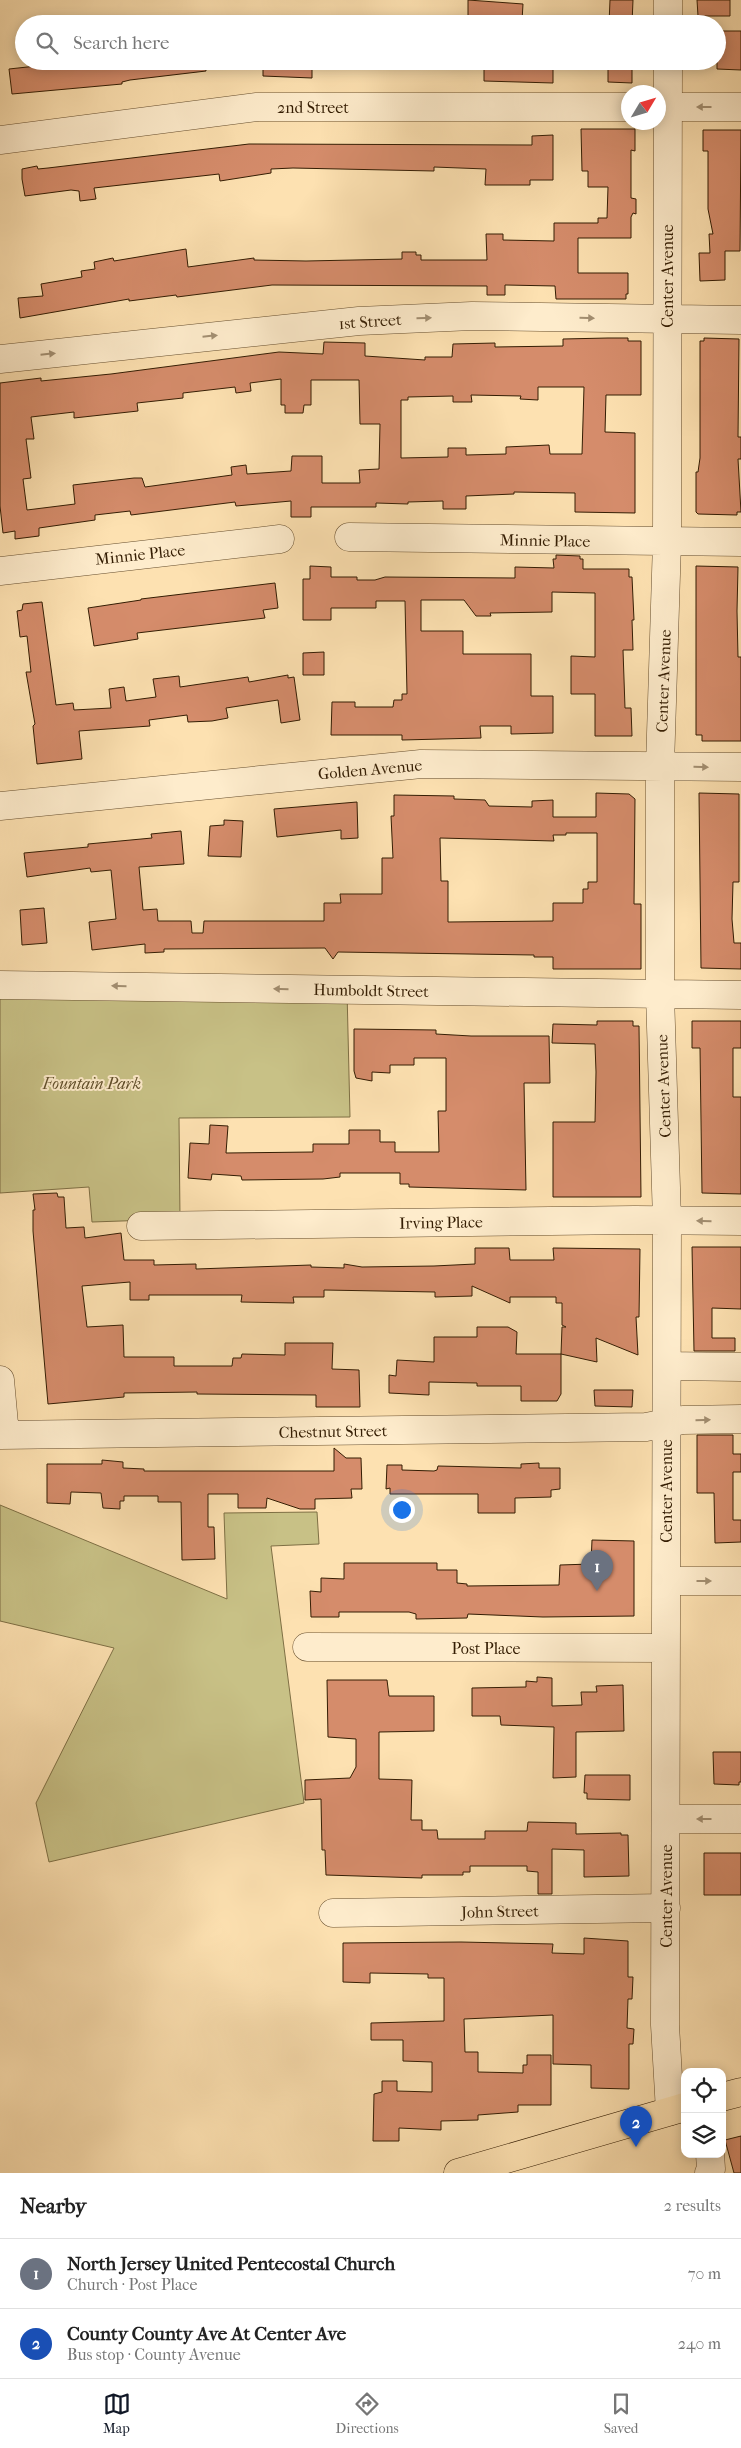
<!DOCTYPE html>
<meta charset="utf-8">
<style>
:root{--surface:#fff;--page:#f2f2f2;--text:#222;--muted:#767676;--line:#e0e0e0;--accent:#111827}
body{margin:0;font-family:"IM FELL French Canon",serif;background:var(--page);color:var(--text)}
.controls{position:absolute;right:15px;bottom:15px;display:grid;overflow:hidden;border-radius:10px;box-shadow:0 2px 12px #0003}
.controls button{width:45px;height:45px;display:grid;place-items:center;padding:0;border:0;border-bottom:1px solid var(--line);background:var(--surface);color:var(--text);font:25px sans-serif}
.compass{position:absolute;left:621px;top:85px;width:45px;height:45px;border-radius:50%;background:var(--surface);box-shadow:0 2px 12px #0003;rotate:52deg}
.you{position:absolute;left:401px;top:1509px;width:18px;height:18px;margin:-12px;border:4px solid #fff;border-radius:50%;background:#1a73e8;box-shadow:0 0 0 8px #1a73e833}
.badge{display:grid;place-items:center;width:32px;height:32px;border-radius:50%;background:var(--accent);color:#fff;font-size:16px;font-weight:700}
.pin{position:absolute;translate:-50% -41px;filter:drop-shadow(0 1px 2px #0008)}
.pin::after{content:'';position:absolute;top:26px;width:18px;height:15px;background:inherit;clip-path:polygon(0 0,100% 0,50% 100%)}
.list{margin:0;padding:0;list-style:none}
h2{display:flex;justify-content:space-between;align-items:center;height:65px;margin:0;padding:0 20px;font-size:21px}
h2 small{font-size:16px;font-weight:400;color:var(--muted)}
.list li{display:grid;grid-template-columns:32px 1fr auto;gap:15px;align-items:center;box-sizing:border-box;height:70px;padding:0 20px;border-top:1px solid var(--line)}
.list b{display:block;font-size:19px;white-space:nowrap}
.list p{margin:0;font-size:16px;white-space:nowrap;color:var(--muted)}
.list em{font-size:16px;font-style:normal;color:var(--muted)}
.icon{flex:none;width:28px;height:28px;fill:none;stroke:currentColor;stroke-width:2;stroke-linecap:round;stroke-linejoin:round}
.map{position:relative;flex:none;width:741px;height:2173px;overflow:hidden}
.search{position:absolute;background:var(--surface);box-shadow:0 2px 12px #0003;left:15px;right:15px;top:15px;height:55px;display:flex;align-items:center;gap:12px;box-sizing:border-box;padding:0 18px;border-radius:28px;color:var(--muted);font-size:19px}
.sheet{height:205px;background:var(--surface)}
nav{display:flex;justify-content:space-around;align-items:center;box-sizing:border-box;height:70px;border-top:1px solid var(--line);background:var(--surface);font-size:14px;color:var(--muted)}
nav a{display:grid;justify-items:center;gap:2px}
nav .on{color:var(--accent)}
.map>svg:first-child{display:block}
</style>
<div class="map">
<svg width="741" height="2173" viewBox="0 0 741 2173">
<rect width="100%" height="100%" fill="#fde1b1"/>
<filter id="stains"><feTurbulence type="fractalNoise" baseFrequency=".004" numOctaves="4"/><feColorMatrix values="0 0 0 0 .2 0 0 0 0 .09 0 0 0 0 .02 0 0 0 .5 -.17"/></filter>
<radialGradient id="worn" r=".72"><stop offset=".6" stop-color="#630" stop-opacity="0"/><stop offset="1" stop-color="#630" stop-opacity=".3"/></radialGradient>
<!-- green -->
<path fill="#c8c186" stroke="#7e6f44" d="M0,989L347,990L350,1117L179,1118L180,1219L92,1222L89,1187L0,1193Z
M0,1505L227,1599L224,1513L317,1512L319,1544L271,1546L304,1803L49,1862L36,1803L114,1648L0,1621Z"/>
<!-- building -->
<path fill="#d58c6b" stroke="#341d03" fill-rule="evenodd" d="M468,0L523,4L522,21L468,20Z
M610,0H633L632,24H609Z
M697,0H730V16H698Z
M717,31H741V70L717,69Z
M55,61H205L206,71L130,80L122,82V84L12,94L9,69L55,64Z
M263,61H312V78L263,76Z
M484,61H553V83L484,81Z
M608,61H632V83L608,82Z
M581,129H635V151L631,150V198L636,199V214L633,213L631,217V238H578V273H628V294H626V299H556L555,286L505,285V295H487V286L272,285L177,297L176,295L129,301V299L20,318L18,298L43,296L41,284L82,277L81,271L95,269L94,262L113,258L114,261L186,249L188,267L254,258V260L306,261L402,259V252H416V255H421V260H487L486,234H503V240L554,241V223H598V218H607L608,187H588V171H582Z
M703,130H741L740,251H725V280L700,281L699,253H710L709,234H713L708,209V151H703Z
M553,135V180H530V185H485L486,169L434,167V171L293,168L271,169V173L220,181L219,174L94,188L96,199L80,201L79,191L71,190L25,196L22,179V169L37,166L38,169L48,168L249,144L532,145V136Z
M608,338H628V341H641V395H606L605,432L635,433V513L575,512V493L514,492V494L466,496V509H443V501L408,502V504L376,503V507H311V517H291V501L236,506L235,502L131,515L130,511L95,515V520L39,528V536L15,539V531L3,533L0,506V383L41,378V381L111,374L279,352L323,354L324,342L365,343V356L425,360V357H452L453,344L495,343V347L563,346V339ZM281,379V405H285V413H303L304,405H311V380H359L360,424H380L379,469L359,470L360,483H322V456H292L291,471L247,474L246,465L231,467L232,475L145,487L142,478H134L73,485L75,504L27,510L23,479L31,478L26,439H34L31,417L74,412V418L138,411L137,403L183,398V393L235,387L236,393L251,391L250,383ZM538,387H584L582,454H550L549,445L506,447V454L466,455V448H448V457L401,458V400H408V397L453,396V402H472L471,395L521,396L520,399L538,400Z
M704,338L739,339L738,437H741V459H738L741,512H737V515L698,514L696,512V472H698L700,458V341H704Z
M556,555L580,556V559H583V569H629V577H632L634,620H632L633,650H623L625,708H631L632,736H595V694H571V656L595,657V593L552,592V612L490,613L491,616H476L464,600H421V631H463V654H531V696H553V733L511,734V726H480L481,738L402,740V735H331L332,702H355V707H393L394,700H402V694H407L405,601H376V608H331V620H303V579H310V566L331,567V577H357V580H375L385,577L515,578V567L554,568L553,559H556Z
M696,566L738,567L737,611L738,657H741V741H702V735H696Z
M275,583L278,608L263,610L265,618L137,633L138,639L94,646L88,608L141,600V599Z
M42,602L56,705L73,703L74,710L111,708L109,689L124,687L126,701L156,697L153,679L179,676L180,687L248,677L249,682L288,675V678L294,677L300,720L281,723L278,700L226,708L228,718L212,721L188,722L187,715L149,720L150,726L79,731L82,759L37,764L33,726L35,724L26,672H31L27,636L20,637L17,611L22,610L23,604Z
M324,652V675H303V653Z
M596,793L629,794L635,799L634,904H641V969H553V957H534V955L338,952L333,959L325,948L164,949V952L145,953V944L92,950L89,922L116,919L111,870L91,872L90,868L27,877L24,853L88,847V844L152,838L151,834L181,831L184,864L139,867L143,910L157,909L158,921H191L192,933H203L204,921H324V903H341L340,894H382V858H393L391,816H394V795L454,796V799L485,800L489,806L532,807V801L553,800V817H596ZM566,833H597V882H588V889H583V903H553V921L448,922V881H441L440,838L554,841L553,835H566Z
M699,793L739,794V882H733L732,919L734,943H741V969L701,968Z
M357,802L358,838L341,839V830L277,837L274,809Z
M224,820L243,821L241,857L208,856L210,826L224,825Z
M44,908L47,943L22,945L20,910Z
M597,1021H633V1026H639L641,1197H553V1122H595L596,1072L595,1044L552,1043L553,1024L597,1025Z
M692,1021H741V1048H733V1097H741V1194L702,1193L700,1048H692Z
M354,1029L436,1030V1034L471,1036H549L550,1083H524L526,1190L409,1187V1184H400V1173H340V1177L323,1179L242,1180L241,1176L212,1174L211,1180L188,1178L190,1143L209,1144L210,1125L228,1126L226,1153L313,1152V1144H349V1130H380V1142H395V1152H439L438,1111H446V1058H414V1065H390V1073L372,1072V1081L356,1078L354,1071Z
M57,1193L58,1197H64L66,1228L84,1227L85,1238L121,1233L124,1260H154V1265L196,1264V1269L311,1265V1267L344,1268V1264L362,1267L434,1266L475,1264V1248H509L510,1260H554L553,1248L640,1249L639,1317H636L638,1355L596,1338L597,1362L561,1354L562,1327H566L562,1325V1303H556V1297H510V1303L472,1286V1296L435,1297V1292L324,1290V1297H293L294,1303L241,1302L242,1295H149V1300H130V1282L82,1286L87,1327L123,1325L124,1357H174V1366H232L233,1358H241L242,1354L285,1355V1343H333L332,1369L359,1370L360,1407H316V1395L197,1394V1392L124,1393V1397L48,1404L33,1231V1210H35L33,1194Z
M692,1247H741V1309L712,1308V1338H735V1351H694Z
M477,1327H508L517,1332L516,1354H561V1394L557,1401H521V1386H477V1383L429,1382V1395L389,1393V1375L396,1376L397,1360L434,1362V1337H477Z
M594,1390H633L632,1407L595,1406Z
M697,1435H733V1454H741V1472H733V1520H741V1542L715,1543L714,1493H697Z
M334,1448L346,1458H361L362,1489H351L352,1498L315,1499V1509H300L267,1498L266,1508H238V1494H208V1527H214L215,1559L182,1560L181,1502H158V1496H124V1501H120V1509L103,1508L101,1493L71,1492L70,1504L47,1503V1464H102V1460L123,1462V1468L144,1469V1471H334Z
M539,1463V1468H560V1489L551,1490V1497L515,1498V1513H478V1494H390V1488L386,1489L387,1465H402V1470L434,1471L437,1470L438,1466L521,1468V1464Z
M592,1540L634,1541V1616L543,1617L468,1614L467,1618L416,1619V1614L409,1612H339V1617H311L310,1591L321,1592V1578L344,1579V1563H437V1570H457V1583L467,1584V1586L559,1585L560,1565L591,1564Z
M537,1677L552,1678V1706L582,1705L581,1692H597L596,1686L623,1685L624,1731L576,1732V1777L553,1778L554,1727L501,1725L500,1716H472V1688L526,1687V1681L537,1682Z
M327,1680H387L389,1696H434V1731L379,1732V1779L412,1780L411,1820H422V1830H437L438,1839H485V1831H527L528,1822L576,1823V1834L621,1833V1835H628L629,1876L584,1877V1850L552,1849V1894H538V1872L527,1871V1866H470V1872H463V1875H422V1878L326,1875L325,1850H322L321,1799L305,1800V1780L350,1778L356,1767V1739L328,1737Z
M713,1752H741V1782H739V1785L714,1784Z
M585,1775H630V1800L587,1799V1793H584Z
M704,1853H741V1895H704Z
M584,1938L628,1941V1977H633L632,1999H628L627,2028L634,2029L633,2044H629V2089L591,2088V2065L553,2064V2015L464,2019L465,2052H478V2072L523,2073V2065H527V2055H551V2105H518V2112L478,2115V2120L441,2121V2130L399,2128V2141H373L374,2094L382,2092V2081H397V2091L432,2092V2062L403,2061V2040H371V2023L444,2021V1978H428V1974L370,1973V1983L343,1982V1943L461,1942L553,1944L552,1953L584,1954Z
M741,2136V2173H734L725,2140Z"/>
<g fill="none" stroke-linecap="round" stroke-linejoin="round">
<!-- minor casing -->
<g stroke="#664e2e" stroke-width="29">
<path id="minor" d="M668,24V0
M668,61L667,542L660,766V994L667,1220L665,2025L670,2111
M658,107H741
M0,140L257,107H628
M0,359L359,321L472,316L741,320
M349,537L741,542
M0,571L280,539
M0,806L421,764L741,767
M0,985L741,995
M141,1226L635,1220L741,1221
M667,1366L741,1367
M0,1380L5,1435
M0,1435L646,1427L683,1420L741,1419
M667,1581H741
M307,1647L666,1648
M667,1819H741
M333,1913L666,1908
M709,2173L711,2169L710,2154"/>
</g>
<!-- major casing -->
<g stroke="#341d03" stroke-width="29">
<path id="major" d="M722,2097L741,2092
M458,2173L685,2107"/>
</g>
<!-- minor -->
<use href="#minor" stroke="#feeccc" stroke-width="28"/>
<!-- major -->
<use href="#major" stroke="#fde1b1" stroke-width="28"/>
</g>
<!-- one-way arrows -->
<defs><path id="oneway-solid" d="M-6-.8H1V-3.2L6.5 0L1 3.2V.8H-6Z" transform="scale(1.25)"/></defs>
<g fill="#a38f72">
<use href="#oneway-solid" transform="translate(704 107) rotate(180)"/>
<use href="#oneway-solid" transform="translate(424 318) rotate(-2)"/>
<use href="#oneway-solid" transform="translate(587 318) rotate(1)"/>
<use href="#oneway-solid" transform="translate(210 336) rotate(-6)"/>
<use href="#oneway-solid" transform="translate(48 354) rotate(-6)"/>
<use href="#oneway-solid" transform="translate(701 767) rotate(1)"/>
<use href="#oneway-solid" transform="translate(119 986) rotate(-179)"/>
<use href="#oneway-solid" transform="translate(281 989) rotate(-179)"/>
<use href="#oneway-solid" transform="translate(704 1221) rotate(-179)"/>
<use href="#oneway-solid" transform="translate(703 1420) rotate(-1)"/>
<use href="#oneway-solid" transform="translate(704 1581)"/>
<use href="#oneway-solid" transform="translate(704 1819) rotate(180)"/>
</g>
<g text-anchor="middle" stroke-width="4" stroke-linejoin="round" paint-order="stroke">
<!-- street labels -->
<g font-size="16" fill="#341d03" stroke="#feeccc">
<text x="313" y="113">2nd Street</text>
<text transform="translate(667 276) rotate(-90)" y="6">Center Avenue</text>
<text transform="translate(370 321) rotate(-4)" y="6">1st Street</text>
<text transform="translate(545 540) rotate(1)" y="6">Minnie Place</text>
<text transform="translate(140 554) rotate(-6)" y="6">Minnie Place</text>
<text transform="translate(663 681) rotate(-88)" y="6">Center Avenue</text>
<text transform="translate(370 769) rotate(-5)" y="6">Golden Avenue</text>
<text transform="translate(371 990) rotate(1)" y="6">Humboldt Street</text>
<text transform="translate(663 1086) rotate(-92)" y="6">Center Avenue</text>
<text transform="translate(441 1222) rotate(-1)" y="6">Irving Place</text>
<text transform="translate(333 1431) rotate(-1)" y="6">Chestnut Street</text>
<text transform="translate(666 1491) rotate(-90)" y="6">Center Avenue</text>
<text x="486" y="1654">Post Place</text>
<text transform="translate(666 1896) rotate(-90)" y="6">Center Avenue</text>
<text transform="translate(500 1911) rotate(-1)" y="6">John Street</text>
</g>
<!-- park labels -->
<g font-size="16" font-style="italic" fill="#604e2a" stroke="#feeccc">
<text x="92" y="1089">Fountain Park</text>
</g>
</g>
<rect width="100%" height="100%" filter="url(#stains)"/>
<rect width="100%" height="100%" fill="url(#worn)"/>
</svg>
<div class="controls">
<button><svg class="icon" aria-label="locate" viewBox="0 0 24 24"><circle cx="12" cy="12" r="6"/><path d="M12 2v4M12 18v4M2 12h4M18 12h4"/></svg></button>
<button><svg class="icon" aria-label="layers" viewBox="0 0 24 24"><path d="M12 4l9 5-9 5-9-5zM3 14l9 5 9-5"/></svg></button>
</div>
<svg class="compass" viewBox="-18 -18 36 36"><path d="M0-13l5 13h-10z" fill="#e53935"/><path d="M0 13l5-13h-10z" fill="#767676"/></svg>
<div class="you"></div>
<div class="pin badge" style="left:597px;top:1591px;background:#6b7280">1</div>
<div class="pin badge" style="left:636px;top:2147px;background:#1a4fb4">2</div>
<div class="search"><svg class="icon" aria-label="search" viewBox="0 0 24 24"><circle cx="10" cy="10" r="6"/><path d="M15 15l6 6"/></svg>Search here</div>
</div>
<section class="sheet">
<h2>Nearby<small>2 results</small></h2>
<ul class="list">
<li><span class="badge" style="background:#6b7280">1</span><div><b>North Jersey United Pentecostal Church</b><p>Church · Post Place</p></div><em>70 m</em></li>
<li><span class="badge" style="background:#1a4fb4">2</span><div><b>County County Ave At Center Ave</b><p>Bus stop · County Avenue</p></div><em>240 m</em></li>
</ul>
</section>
<nav>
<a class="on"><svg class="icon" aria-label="map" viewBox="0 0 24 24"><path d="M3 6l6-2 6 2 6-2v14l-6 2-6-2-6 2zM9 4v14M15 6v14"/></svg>Map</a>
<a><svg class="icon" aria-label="directions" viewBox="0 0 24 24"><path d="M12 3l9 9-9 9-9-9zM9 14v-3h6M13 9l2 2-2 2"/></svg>Directions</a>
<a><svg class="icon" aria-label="saved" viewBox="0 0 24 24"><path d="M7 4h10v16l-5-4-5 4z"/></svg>Saved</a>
</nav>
